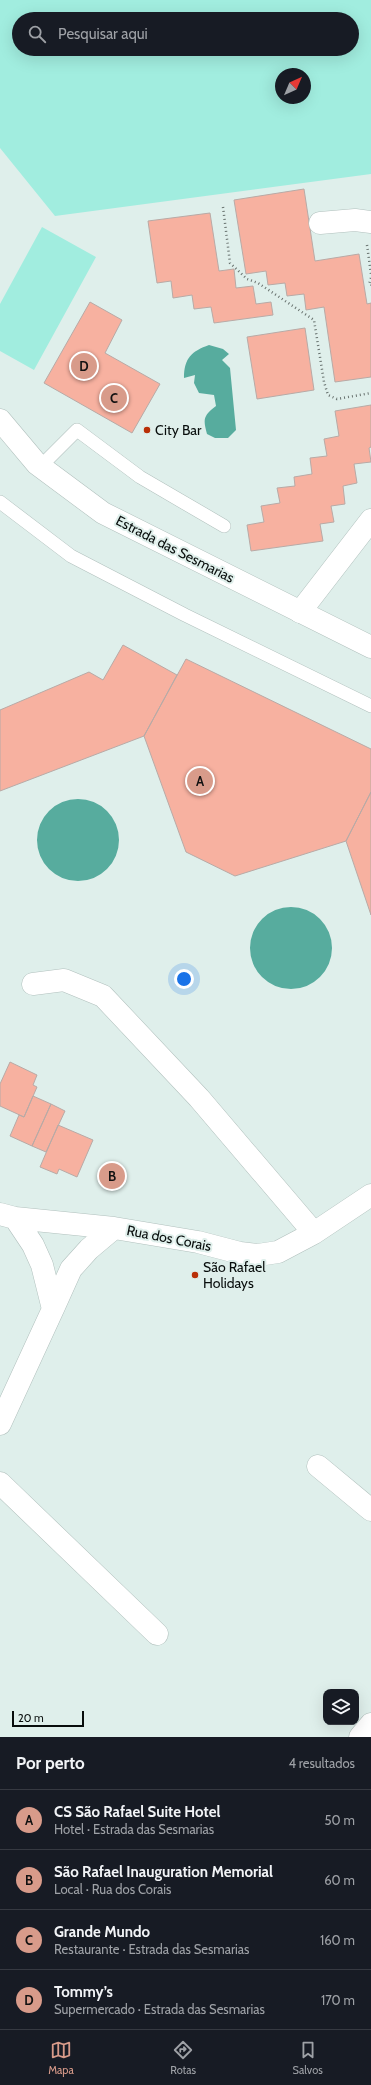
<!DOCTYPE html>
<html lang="pt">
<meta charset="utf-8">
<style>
:root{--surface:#171b24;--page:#20242c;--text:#f1f3f6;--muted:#9ea1a6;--line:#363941;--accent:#d89b8a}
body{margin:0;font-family:Cabin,sans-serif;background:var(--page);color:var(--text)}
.controls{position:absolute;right:12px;bottom:12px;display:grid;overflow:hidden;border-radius:8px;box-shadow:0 4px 16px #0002}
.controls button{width:36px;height:36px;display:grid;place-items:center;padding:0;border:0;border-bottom:1px solid var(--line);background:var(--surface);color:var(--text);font:20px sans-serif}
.compass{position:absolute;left:275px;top:68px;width:36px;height:36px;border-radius:50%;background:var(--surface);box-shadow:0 4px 16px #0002;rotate:44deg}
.scale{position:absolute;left:12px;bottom:10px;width:72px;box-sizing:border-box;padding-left:4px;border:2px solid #080d0c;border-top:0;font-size:11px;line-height:14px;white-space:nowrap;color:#080d0c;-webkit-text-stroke:3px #dfefeb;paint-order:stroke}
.you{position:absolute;left:184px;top:979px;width:14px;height:14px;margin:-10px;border:3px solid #fff;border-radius:50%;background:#1a73e8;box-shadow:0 0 0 6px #1a73e833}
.badge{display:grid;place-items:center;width:26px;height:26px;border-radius:50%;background:var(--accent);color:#111;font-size:13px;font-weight:700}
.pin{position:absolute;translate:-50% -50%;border:2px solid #fff;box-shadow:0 1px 4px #0006}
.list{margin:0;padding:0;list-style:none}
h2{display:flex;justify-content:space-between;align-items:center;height:52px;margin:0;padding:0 16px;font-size:17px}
h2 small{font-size:13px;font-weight:400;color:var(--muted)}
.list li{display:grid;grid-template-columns:26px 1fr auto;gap:12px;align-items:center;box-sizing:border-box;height:60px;padding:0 16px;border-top:1px solid var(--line)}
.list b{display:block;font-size:15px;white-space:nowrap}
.list p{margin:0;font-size:13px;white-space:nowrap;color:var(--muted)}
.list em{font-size:13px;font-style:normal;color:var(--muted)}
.icon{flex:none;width:22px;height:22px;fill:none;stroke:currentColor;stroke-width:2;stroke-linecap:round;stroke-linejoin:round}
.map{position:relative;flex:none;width:371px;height:1737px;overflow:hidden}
.search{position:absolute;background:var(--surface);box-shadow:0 4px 16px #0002;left:12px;right:12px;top:12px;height:44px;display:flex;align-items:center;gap:10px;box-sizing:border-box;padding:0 14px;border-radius:22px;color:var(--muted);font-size:15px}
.sheet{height:292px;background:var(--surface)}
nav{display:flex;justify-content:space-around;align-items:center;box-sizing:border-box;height:56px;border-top:1px solid var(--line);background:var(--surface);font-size:11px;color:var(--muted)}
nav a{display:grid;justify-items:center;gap:2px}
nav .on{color:var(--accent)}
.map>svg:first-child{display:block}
</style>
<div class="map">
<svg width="371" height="1737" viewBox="0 0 371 1737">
<rect width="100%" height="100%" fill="#dfefeb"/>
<!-- green -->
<path fill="#a1eddf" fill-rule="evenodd" d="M0,0H371V174L55,216L0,148ZM19,19H352V49H19ZM281,74H305V98H281Z
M42,227L96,257L34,370L0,351V304Z"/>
<!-- water -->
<path fill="#57ac9e" d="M209,345L223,349L229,354L222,360L230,368L236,430L228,438H215L207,434C203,419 203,416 216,406L214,395L199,393L194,383L195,375L184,378C184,358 192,351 209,345Z
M37 840a41 41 0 1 1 82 0a41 41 0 1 1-82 0Z
M250 948a41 41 0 1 1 82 0a41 41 0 1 1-82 0Z"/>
<!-- building -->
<path fill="#f7b1a0" stroke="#b8aaa6" d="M304,189L315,261L359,254L367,304L371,303V377L335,382L324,307L306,310L304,294L287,296L285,283L268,285L266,271L246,274L234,200Z
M210,213L219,271L234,269L236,288L253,286L256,304L271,302L273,315L214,323L211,307L194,309L192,295L173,298L171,281L157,283L148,221Z
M90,302L122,320L105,353L160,384L132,433L44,383Z
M305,328L314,390L257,399L247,337Z
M371,405V447L369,448L371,462L354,464L357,483L343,486L345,504L331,506L334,522L320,524L323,541L251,551L247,525L264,522L261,506L280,503L277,488L295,486L294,477L312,474L310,458L327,456L324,439L339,436L335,411Z
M123,645L177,675L144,736L0,791V710L89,672L103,680Z
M186,659L371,749V792L346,841L235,876L186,852L144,736Z
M371,792V915L346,841Z
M10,1062L37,1075L33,1085L37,1087L24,1117L0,1106V1084Z
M33,1096L51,1104L32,1146L10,1136L19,1115L24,1117Z
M51,1104L65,1111L46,1152L32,1146Z
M58,1125L93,1140L77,1177L59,1169L57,1174L40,1167Z"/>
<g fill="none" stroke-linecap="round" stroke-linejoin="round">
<!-- service casing -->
<g stroke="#b1c0bd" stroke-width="14">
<path id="service" d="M41,466L77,430L140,477L224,526
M0,502L71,556L185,615L371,706"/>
</g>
<!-- minor casing -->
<g stroke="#b1c0bd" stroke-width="23">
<path id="minor" d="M320,223L355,220L371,222
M300,612L371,520
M33,984L64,980L103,996L199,1098L314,1233
M0,1214L15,1218L114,1228L198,1242L240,1253L258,1255L278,1252L314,1233L371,1195
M53,1309L71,1269L89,1249L114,1228
M0,1424L53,1309L42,1265L33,1245L15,1218
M318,1466L371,1510
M0,1483L157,1634
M360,1737L371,1724"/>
</g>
<!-- tertiary casing -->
<g stroke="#b1c0bd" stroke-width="23">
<path id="tertiary" d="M0,420L37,464L103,513L371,647"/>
</g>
<!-- path -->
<path stroke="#697370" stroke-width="2.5" stroke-dasharray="1 3" stroke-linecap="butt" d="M223,207L230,263L247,279L258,283L314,320L324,382L328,395L337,399L371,393
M367,245L371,274
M371,278L369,284L371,285"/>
<!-- service -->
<use href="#service" stroke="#fff" stroke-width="13"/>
<!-- minor -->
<use href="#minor" stroke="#fff" stroke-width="22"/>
<!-- tertiary -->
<use href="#tertiary" stroke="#fff" stroke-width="22"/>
</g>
<!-- markers -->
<g fill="#b92f07" stroke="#dfefeb" stroke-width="1.5">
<circle cx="147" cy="430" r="4"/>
<circle cx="195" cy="1275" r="4"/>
</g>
<g text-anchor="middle" stroke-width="4" stroke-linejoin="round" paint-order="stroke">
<!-- poi labels -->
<g font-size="14" fill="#080d0c" stroke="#dfefeb" text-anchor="start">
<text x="155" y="435">City Bar</text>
<text x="203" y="1272">São Rafael<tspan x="203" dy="16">Holidays</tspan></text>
</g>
<!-- street labels -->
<g font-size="14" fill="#080d0c" stroke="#dfefeb">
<text transform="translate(175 549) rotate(27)" y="5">Estrada das Sesmarias</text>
<text transform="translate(169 1238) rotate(11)" y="5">Rua dos Corais</text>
</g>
</g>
</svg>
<div class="controls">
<button><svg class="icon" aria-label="layers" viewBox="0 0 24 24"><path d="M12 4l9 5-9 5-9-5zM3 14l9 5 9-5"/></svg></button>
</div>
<svg class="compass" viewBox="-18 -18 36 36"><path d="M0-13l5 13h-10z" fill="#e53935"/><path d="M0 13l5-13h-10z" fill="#9ea1a6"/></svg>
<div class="scale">20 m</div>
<div class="you"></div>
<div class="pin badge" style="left:200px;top:781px">A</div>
<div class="pin badge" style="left:112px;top:1176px">B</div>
<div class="pin badge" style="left:114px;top:398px">C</div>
<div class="pin badge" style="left:84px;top:366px">D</div>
<div class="search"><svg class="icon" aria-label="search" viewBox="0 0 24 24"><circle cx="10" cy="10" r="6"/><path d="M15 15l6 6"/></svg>Pesquisar aqui</div>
</div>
<section class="sheet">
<h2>Por perto<small>4 resultados</small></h2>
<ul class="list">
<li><span class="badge">A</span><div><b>CS São Rafael Suite Hotel</b><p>Hotel · Estrada das Sesmarias</p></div><em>50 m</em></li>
<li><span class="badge">B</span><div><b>São Rafael Inauguration Memorial</b><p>Local · Rua dos Corais</p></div><em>60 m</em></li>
<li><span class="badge">C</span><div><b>Grande Mundo</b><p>Restaurante · Estrada das Sesmarias</p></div><em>160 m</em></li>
<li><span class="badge">D</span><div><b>Tommy’s</b><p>Supermercado · Estrada das Sesmarias</p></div><em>170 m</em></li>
</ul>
</section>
<nav>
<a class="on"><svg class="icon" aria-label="map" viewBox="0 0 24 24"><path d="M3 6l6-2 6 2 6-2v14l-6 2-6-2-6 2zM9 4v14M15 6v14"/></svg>Mapa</a>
<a><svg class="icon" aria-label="directions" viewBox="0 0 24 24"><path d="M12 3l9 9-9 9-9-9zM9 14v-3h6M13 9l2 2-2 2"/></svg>Rotas</a>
<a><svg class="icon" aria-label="saved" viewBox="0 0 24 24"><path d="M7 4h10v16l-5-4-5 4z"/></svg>Salvos</a>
</nav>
